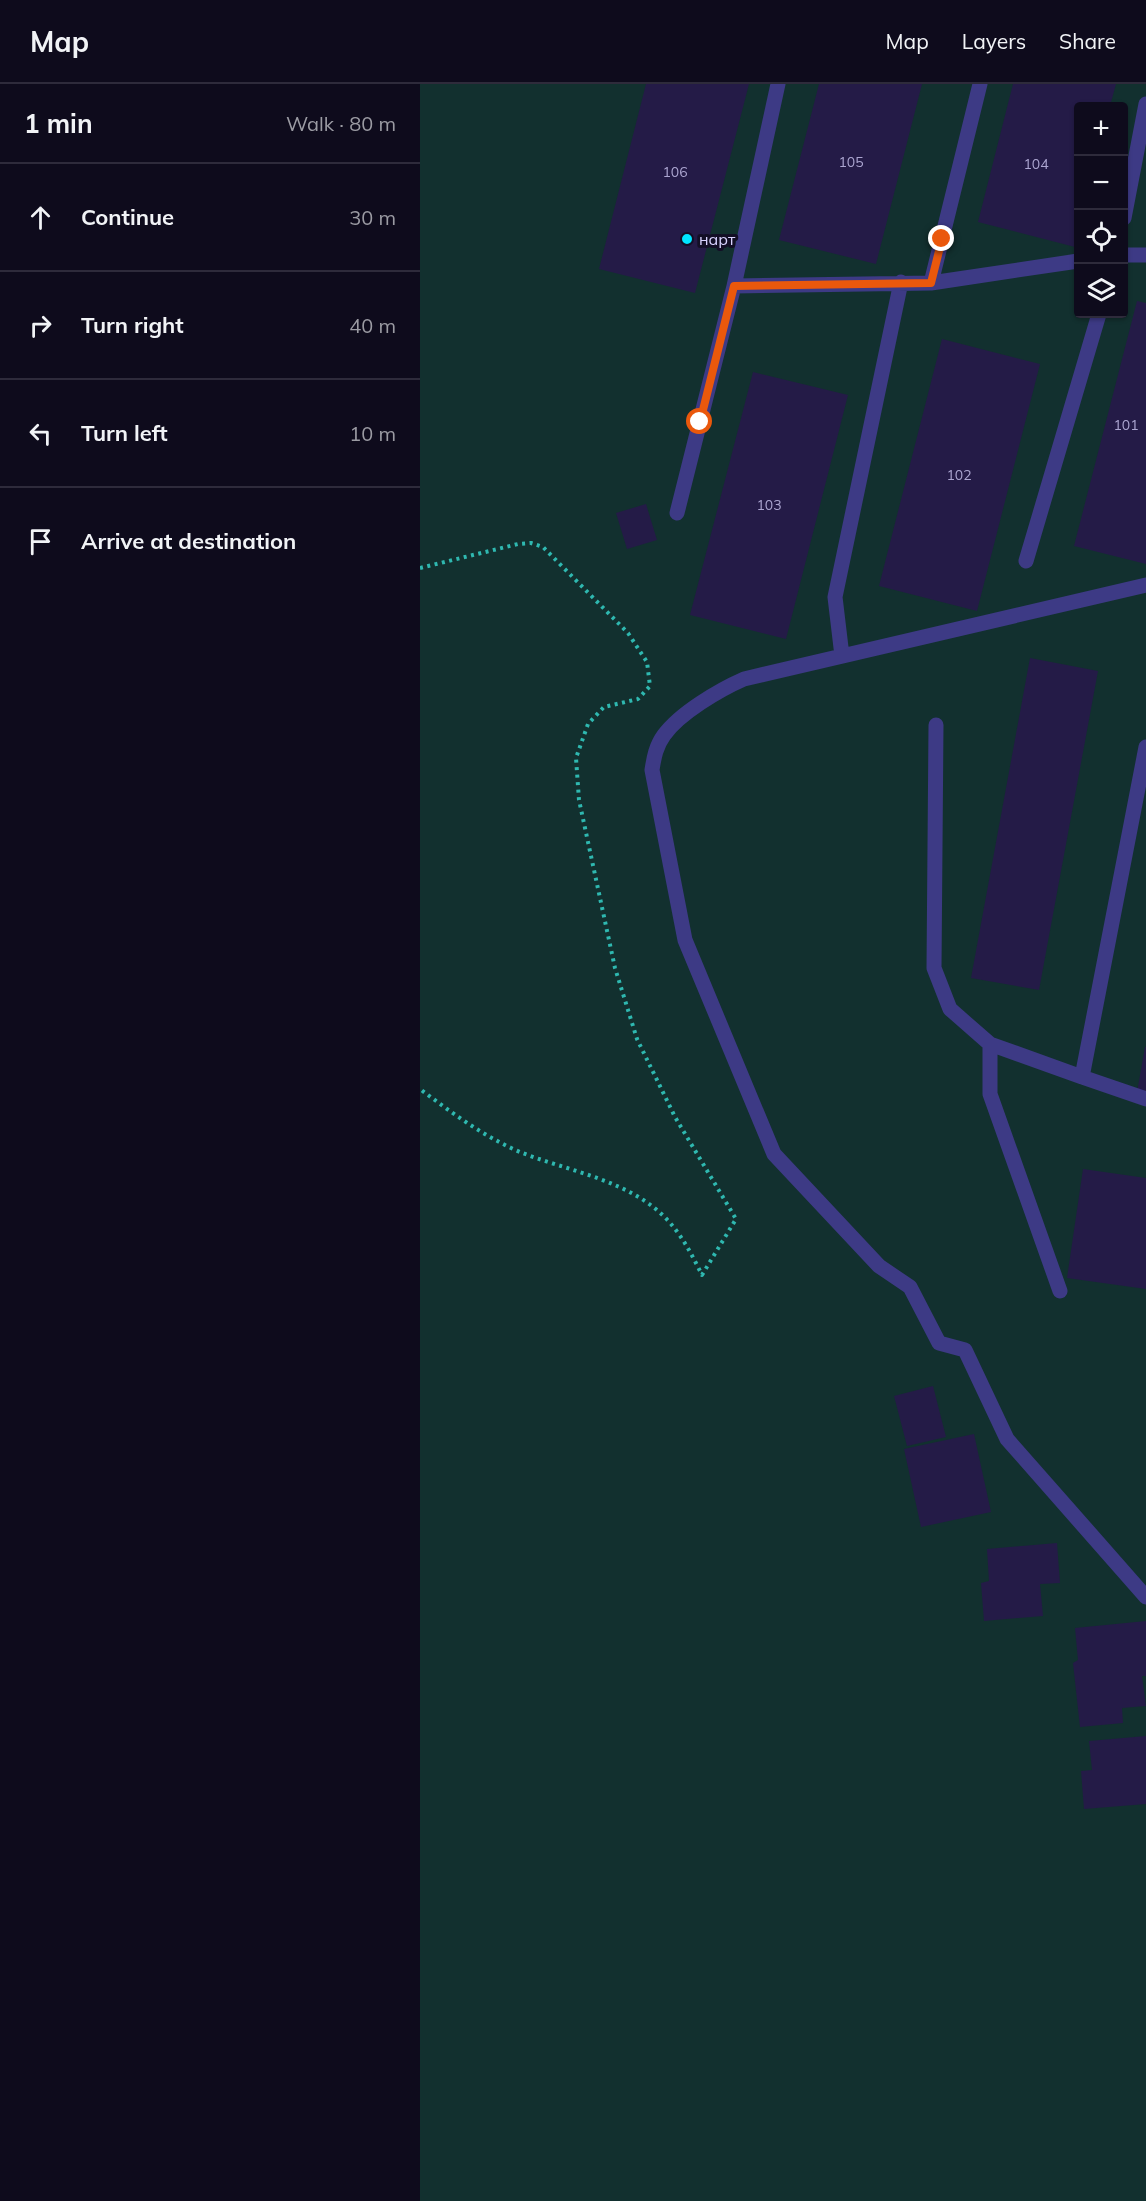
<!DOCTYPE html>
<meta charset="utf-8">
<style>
:root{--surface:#0e0b1c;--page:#1c1929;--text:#f1f3f6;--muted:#9b9ba3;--line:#2e2b3b}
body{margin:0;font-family:Mulish,sans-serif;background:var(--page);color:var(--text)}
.controls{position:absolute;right:18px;top:18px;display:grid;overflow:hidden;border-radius:6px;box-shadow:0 2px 4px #0004}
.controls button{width:54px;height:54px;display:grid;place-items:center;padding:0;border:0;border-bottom:2px solid var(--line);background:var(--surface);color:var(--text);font:30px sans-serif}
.stop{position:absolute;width:18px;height:18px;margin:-14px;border:4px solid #ea580c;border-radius:50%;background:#fff}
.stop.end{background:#ea580c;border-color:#fff;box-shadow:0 2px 6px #0008}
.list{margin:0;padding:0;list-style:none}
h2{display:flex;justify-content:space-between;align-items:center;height:78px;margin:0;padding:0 24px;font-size:26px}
h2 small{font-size:20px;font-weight:400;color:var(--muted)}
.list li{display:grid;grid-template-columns:39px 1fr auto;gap:18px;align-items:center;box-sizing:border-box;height:108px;padding:0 24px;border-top:2px solid var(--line)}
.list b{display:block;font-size:22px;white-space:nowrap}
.list em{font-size:20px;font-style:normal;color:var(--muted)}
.icon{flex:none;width:33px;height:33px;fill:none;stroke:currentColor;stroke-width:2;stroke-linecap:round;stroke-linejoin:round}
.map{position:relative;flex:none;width:726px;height:2117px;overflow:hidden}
header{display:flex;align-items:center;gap:36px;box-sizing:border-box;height:84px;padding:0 30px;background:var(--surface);border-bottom:2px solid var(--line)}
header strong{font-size:28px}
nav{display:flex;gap:33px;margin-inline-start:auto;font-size:21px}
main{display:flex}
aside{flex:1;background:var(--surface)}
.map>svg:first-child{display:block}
</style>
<header>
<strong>Map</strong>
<nav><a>Map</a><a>Layers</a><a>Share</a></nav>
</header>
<main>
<aside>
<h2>1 min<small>Walk · 80 m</small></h2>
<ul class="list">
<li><svg class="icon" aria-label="ahead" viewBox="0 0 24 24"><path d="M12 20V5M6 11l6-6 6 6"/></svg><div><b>Continue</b></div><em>30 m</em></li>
<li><svg class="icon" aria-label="right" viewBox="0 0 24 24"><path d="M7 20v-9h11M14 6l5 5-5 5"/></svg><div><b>Turn right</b></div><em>40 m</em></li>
<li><svg class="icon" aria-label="left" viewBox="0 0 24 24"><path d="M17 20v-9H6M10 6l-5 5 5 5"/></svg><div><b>Turn left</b></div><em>10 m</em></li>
<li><svg class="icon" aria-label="arrive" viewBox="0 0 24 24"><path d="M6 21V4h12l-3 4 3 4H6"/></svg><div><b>Arrive at destination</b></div></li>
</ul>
</aside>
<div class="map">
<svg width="726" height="2117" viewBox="0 0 726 2117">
<rect width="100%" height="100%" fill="#130f26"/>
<!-- green -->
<path fill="#12302f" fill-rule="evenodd" d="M0,0H726V2117H0ZM658,22H704V230H658Z"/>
<!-- building -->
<path fill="#241b47" d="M226,0H329L275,209L179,185Z
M399,0H502L456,180L359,156Z
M593,0H696L690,22H658V147L655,163L558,138Z
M717,217L726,219V480L654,462Z
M522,255L620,280L557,527L459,502Z
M333,288L428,311L366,555L270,531Z
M226,420L237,456L207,465L196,429Z
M610,574L678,587L619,906L551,894Z
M725,963H726V1009L717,1008Z
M663,1085L726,1094V1205L647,1194Z
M513,1302L526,1353L487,1362L474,1312Z
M554,1350L571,1428L501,1443L484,1365Z
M637,1459L640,1499L620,1500L623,1532L564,1537L561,1499L569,1497L567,1465Z
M726,1537V1592H722L726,1622L702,1624L703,1639L660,1643L653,1579L658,1576L655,1544Z
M726,1652V1720L664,1725L661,1687L672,1686L669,1657Z"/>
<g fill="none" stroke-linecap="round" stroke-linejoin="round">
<!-- path -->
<path stroke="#2fb8b0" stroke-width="4" stroke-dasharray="3 4.5" stroke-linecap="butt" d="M0,484L98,460L111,459L123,463L208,549L227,578L230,602L218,615L184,623L168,640L156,674L159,716L195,884L217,955L255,1033L316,1135L282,1191C273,1173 264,1155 251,1140C215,1097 150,1088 100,1068C63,1052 32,1029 0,1005"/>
<!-- minor -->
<path stroke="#3d3a85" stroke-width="15" d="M704,134L726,20
M704,171H726
M511,199L560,0
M314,202L358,0
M257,429L314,202L511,199L658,177
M606,477L679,230
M726,501L324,595C299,606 260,629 244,651C236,662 234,673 232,686L265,856L354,1070L459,1182L490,1203L519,1259L545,1266L587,1355L726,1513
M422,572L415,513L481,198
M516,641L514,884L530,925L570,960L662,993
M726,663L662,993L726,1015
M570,960V1010L640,1207"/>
</g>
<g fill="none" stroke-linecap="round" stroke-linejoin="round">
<!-- route -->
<path stroke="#ea580c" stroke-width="8" d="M280,338L314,202L511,199L522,155"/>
</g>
<!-- markers -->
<circle fill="#00e5ff" stroke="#130f26" stroke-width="2" cx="267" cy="155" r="6"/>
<g text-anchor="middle" stroke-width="6" stroke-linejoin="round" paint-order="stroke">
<!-- number labels -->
<g font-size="14" fill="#aca6d1">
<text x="431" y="83">105</text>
<text x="616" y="85">104</text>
<text x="255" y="93">106</text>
<text x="706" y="346">101</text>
<text x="539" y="396">102</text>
<text x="349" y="426">103</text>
</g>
<!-- poi labels -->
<g font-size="16" fill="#d9d4ff" stroke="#130f26" text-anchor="start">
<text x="279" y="161">нарт</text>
</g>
</g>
</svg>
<div class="controls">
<button>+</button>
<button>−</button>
<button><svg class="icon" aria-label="locate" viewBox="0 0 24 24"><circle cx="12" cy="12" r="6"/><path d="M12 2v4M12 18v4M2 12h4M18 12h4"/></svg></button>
<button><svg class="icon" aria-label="layers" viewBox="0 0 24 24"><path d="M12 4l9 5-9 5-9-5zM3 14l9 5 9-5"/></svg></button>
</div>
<div class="stop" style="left:280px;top:338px"></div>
<div class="stop end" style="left:522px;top:155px"></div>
</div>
</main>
